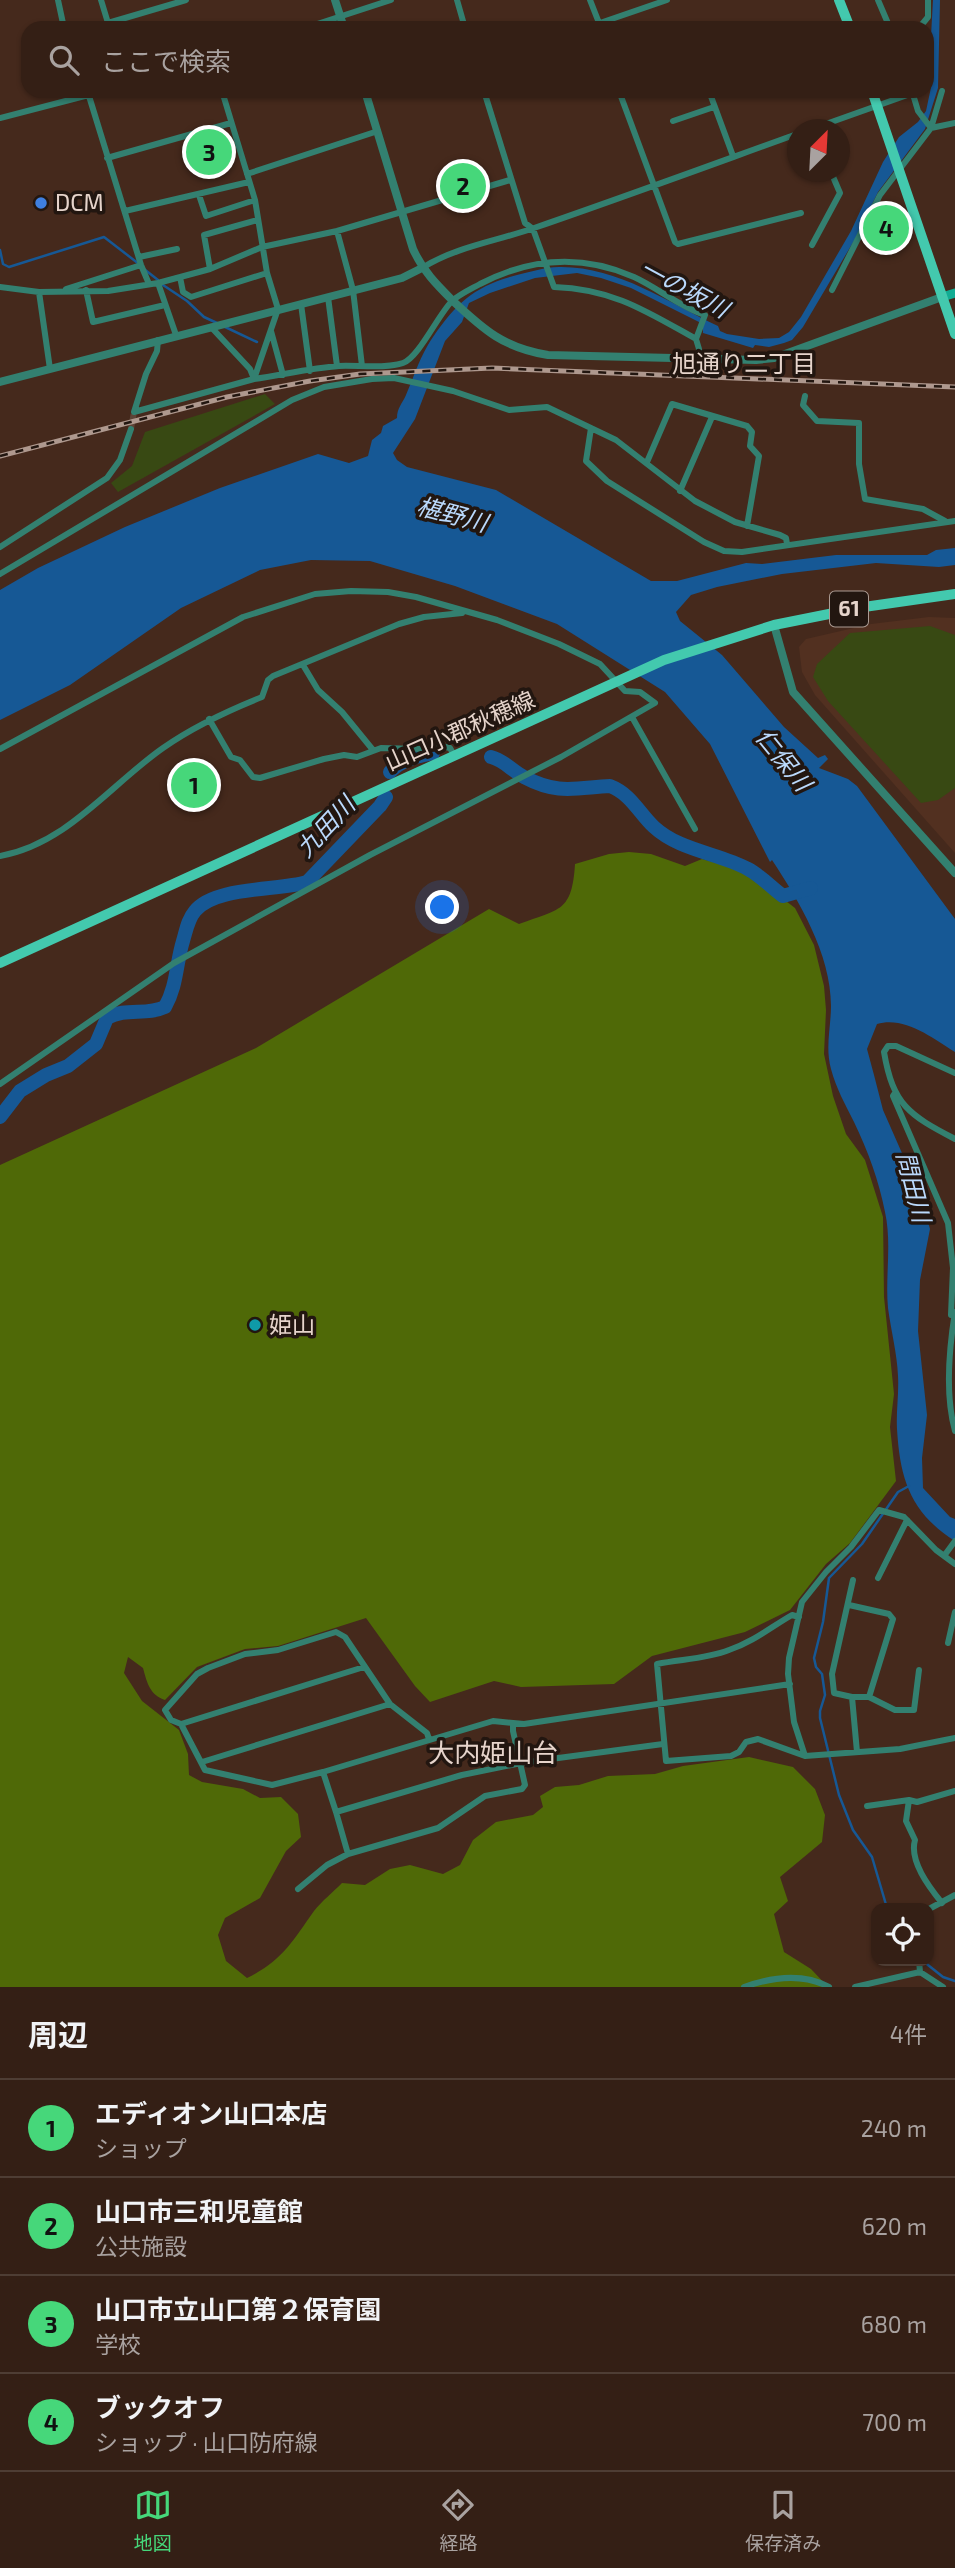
<!DOCTYPE html>
<html lang="ja">
<meta charset="utf-8">
<style>
:root{--surface:#341f15;--page:#3f2c22;--text:#f1f3f6;--muted:#a9a2a0;--line:#4e3d34;--accent:#46d77a}
body{margin:0;font-family:"Exo 2","Noto Sans JP",sans-serif;background:var(--page);color:var(--text)}
.controls{position:absolute;right:21px;bottom:21px;display:grid;overflow:hidden;border-radius:14px;box-shadow:0 2px 5px #0004}
.controls button{width:63px;height:63px;display:grid;place-items:center;padding:0;border:0;border-bottom:2px solid var(--line);background:var(--surface);color:var(--text);font:35px sans-serif}
.compass{position:absolute;left:787px;top:119px;width:63px;height:63px;border-radius:50%;background:var(--surface);box-shadow:0 2px 5px #0004;rotate:24deg}
.you{position:absolute;left:443px;top:908px;width:24px;height:24px;margin:-18px;border:5px solid #fff;border-radius:50%;background:#1a73e8;box-shadow:0 0 0 10px #1a73e833}
.badge{display:grid;place-items:center;width:46px;height:46px;border-radius:50%;background:var(--accent);color:#111;font-size:23px;font-weight:700}
.pin{position:absolute;translate:-50% -50%;border:4px solid #fff;box-shadow:0 2px 7px #0006}
.list{margin:0;padding:0;list-style:none}
h2{display:flex;justify-content:space-between;align-items:center;height:91px;margin:0;padding:0 28px;font-size:30px}
h2 small{font-size:23px;font-weight:400;color:var(--muted)}
.list li{display:grid;grid-template-columns:46px 1fr auto;gap:21px;align-items:center;box-sizing:border-box;height:98px;padding:0 28px;border-top:2px solid var(--line)}
.list b{display:block;font-size:26px;white-space:nowrap}
.list p{margin:0;font-size:23px;white-space:nowrap;color:var(--muted)}
.list em{font-size:23px;font-style:normal;color:var(--muted)}
.icon{flex:none;width:38px;height:38px;fill:none;stroke:currentColor;stroke-width:2;stroke-linecap:round;stroke-linejoin:round}
.map{position:relative;flex:none;width:955px;height:1987px;overflow:hidden}
.search{position:absolute;background:var(--surface);box-shadow:0 2px 5px #0004;left:21px;right:21px;top:21px;height:77px;display:flex;align-items:center;gap:18px;box-sizing:border-box;padding:0 24px;border-radius:21px;color:var(--muted);font-size:26px}
.sheet{height:483px;background:var(--surface)}
nav{display:flex;justify-content:space-around;align-items:center;box-sizing:border-box;height:98px;border-top:2px solid var(--line);background:var(--surface);font-size:19px;color:var(--muted)}
nav a{display:grid;justify-items:center;gap:4px}
nav .on{color:var(--accent)}
.map>svg:first-child{display:block}
</style>
<div class="map">
<svg width="955" height="1987" viewBox="0 0 955 1987">
<rect width="100%" height="100%" fill="#45291c"/>
<!-- built -->
<path fill="#523020" d="M929,617L955,618V853L815,695L802,672L799,647L806,639L871,624Z"/>
<!-- green -->
<path fill="#384913" d="M265,394L275,404L118,492L111,483L132,466L145,432Z
M930,626L955,635V788L938,800L921,803L828,701L813,677L817,664L850,633Z"/>
<!-- forest -->
<path fill="#4f6907" d="M629,852L651,854L685,866L702,859L747,871L795,908L814,945L824,986L826,1010L824,1054L833,1096L846,1134L865,1160L883,1217L884,1297L894,1394L890,1427L896,1481L850,1543L826,1564L790,1610L745,1632L652,1656L614,1684L521,1687L494,1681L430,1702L415,1686L366,1618L278,1646L245,1649L197,1667L165,1700C150,1695 147,1683 143,1668L128,1657L124,1673L142,1701L179,1730L188,1754L189,1775L202,1782L243,1789L260,1798L281,1797L298,1814L301,1837L286,1851L260,1898L225,1918L218,1935L226,1961L247,1978C282,1961 292,1942 314,1911C322,1901 333,1892 342,1883L365,1885L390,1869L410,1865L443,1874L460,1865L473,1840L496,1822L533,1815L543,1807L540,1796L555,1787L579,1785L608,1776L655,1774L683,1766L749,1757L793,1767L815,1789L825,1815L822,1842L780,1877L788,1901L774,1914L784,1952L811,1969L828,1987H0V1165L256,1048L489,909L519,924C560,909 572,912 575,864L609,854Z"/>
<!-- water -->
<path fill="#165895" d="M933,0H940L938,88L925,129L878,192L855,239L803,327L792,340L784,343L769,347L755,345L753,348L703,333V324L631,288L601,278L577,273L535,278L490,293L469,303L462,322L445,341L415,419L393,453L397,460L407,467L496,490L651,581H677L746,563L762,564L836,555H927L936,550L955,548V565L939,567L876,563L782,574L717,587L691,595L676,612L680,621L722,655L784,727L818,758L825,755L828,759L819,768L848,779L857,786L955,919V1052C932,1038 905,1016 877,1024L867,1049L874,1075L883,1110L920,1194L930,1229L920,1280L918,1331L927,1415L922,1458L923,1488L950,1517L955,1519V1541C911,1513 900,1480 897,1429C896,1412 899,1394 898,1376C897,1353 891,1331 888,1308C885,1277 892,1243 885,1212C879,1181 868,1151 854,1122C845,1104 836,1088 831,1069C825,1047 831,1027 831,1006C831,954 799,901 772,860L770,862L710,744L665,692L557,624L455,586L370,561L311,560L260,570L181,608L70,685L0,720V590L38,568L125,527L220,488L318,454L349,463L368,456L372,440L381,433L383,426L397,418C397,408 402,404 406,395C416,372 419,358 433,337C457,302 475,286 517,275C530,272 545,267 559,267C617,266 667,302 718,326L720,331L727,334L759,339L779,338L789,332L801,317L851,231L883,162L899,137L918,122L926,111L933,78L931,36Z"/>
<g fill="none" stroke-linecap="round" stroke-linejoin="round">
<!-- stream -->
<path stroke="#165895" stroke-width="2.5" d="M0,250L3,264L9,267L104,237L139,264
M144,269L158,280
M163,285L187,301L204,317L217,323
M223,326L257,342
M887,1908L872,1857L853,1830L839,1795L820,1718V1711L825,1695L822,1674L816,1667L814,1658L823,1622L829,1578L862,1544L898,1492L909,1486
M923,1961L943,1977L955,1981"/>
<!-- river -->
<path stroke="#165895" stroke-width="14" d="M491,757C504,760 512,771 524,777C558,795 575,788 610,786C631,794 639,813 654,827C680,851 719,853 748,869C761,876 772,888 783,896L811,888
M390,772C401,760 417,756 433,753
M0,1117L20,1091L46,1075L68,1066L96,1044L107,1018C126,1007 146,1016 165,1007C177,986 176,964 183,941C186,931 188,919 195,911C215,886 279,891 307,882L380,806L386,797"/>
<!-- minor-tunnel -->
<path stroke="#5d4336" stroke-width="6" stroke-dasharray="6 3" stroke-linecap="butt" d="M131,429L134,412"/>
<!-- minor -->
<path stroke="#338070" stroke-width="6" d="M58,0L64,28
M101,0L108,23L186,0
M457,0L465,28
M590,0L601,28
M878,0L890,28
M600,23L667,0
M305,28L391,0
M919,28L928,17V0
M484,91L525,223L533,229L554,287C613,289 646,311 696,339
M619,91L675,242L678,244L801,213
M709,91L733,156
M912,91L918,111L931,128
M89,96L141,265L149,284
M0,118L104,91
M673,121L714,107
M931,128L955,123
M809,130L913,93
M107,158L231,123
M247,174L378,131
M199,195L206,216L255,200
M125,211L249,182
M337,231L353,290L362,366
M812,245L840,193L831,172
M139,257L177,249
M422,268C457,246 498,241 537,227C624,197 711,165 797,134
M210,269L204,235L257,220
M180,277L183,292L191,297L267,273
M158,283L176,335
M0,287L39,292L108,291L158,283L210,269L262,247L337,231L510,180
M66,289L141,265
M86,290L93,322L165,305
M832,290L880,195L931,128L942,91
M39,292L50,369
M328,297L337,366
M301,304L310,371
M211,327L250,369L254,379C282,375 311,368 339,366C357,365 386,369 403,363C419,357 438,315 452,301C460,294 471,289 480,284C530,258 582,254 634,277C658,288 680,307 705,315L696,339L699,349L698,360
M271,331L283,375
M805,396L803,405L817,421L859,423V464L865,499L923,509L945,521
M134,412L254,379L278,309L267,273L255,200L222,91
M134,412L146,374L157,351L158,340
M591,428L586,461L607,481L704,542L724,551L742,552L955,521
M647,462L672,404L747,426L752,432L750,446L759,456L747,526
M680,491L712,417
M0,547L107,478L120,460L131,429
M0,574L292,400L324,387L372,379L394,378L453,391L509,410L547,407L616,440L695,501L735,522L780,535L786,538L787,544
M303,665L318,690L342,712L373,750
M632,717L695,829
M209,719L231,757L240,760L253,777L260,778L324,759L344,755L357,757L381,748L421,749L441,746L450,748L454,755
M0,749L243,617L315,594L351,591L388,592L416,597L497,620L559,644L600,664L625,691L640,692L655,703L561,757L370,855L174,963L0,1084
M0,856C67,844 110,785 163,748C194,726 227,711 262,697L268,680L273,676L399,624L424,617L462,613
M955,1073L896,1046H888L884,1052C893,1105 909,1115 955,1139
M895,1093L893,1096L948,1223L953,1268L951,1315H954
M955,1312C949,1349 945,1395 955,1431
M944,1556L955,1541
M878,1578L907,1520
M853,1580L832,1674L834,1693L852,1697L857,1752
M849,1605L889,1614L893,1619L869,1697
M799,1617L792,1615C771,1627 753,1642 729,1650C706,1659 682,1659 657,1664L666,1761L731,1756L739,1752L746,1742L758,1739L805,1756L900,1749L955,1738
M948,1643L955,1612
M852,1697H869L895,1710H914L919,1670
M181,1724L364,1667
M663,1744L521,1763L462,1775L336,1812L323,1772L493,1721L524,1724L790,1684
M805,1756L794,1722L788,1674L789,1658L802,1602L826,1572L851,1547L879,1510L904,1517L936,1550L955,1564
M202,1762L390,1704
M323,1772L272,1785L205,1770L181,1724L171,1720L165,1710L197,1674L208,1668L245,1654L278,1650L336,1632L345,1637L390,1704L427,1733L429,1739
M909,1800L906,1821L915,1840C909,1861 929,1887 942,1903
M867,1806L909,1800L917,1802L955,1791
M336,1812L348,1854
M298,1889L327,1865L348,1854L438,1828L485,1796L522,1789L525,1785L513,1731V1723
M929,1909L955,1895
M919,1961L920,1972
M744,1987C772,1977 803,1973 829,1987
M855,1987L920,1972L943,1987"/>
<!-- tertiary -->
<path stroke="#338070" stroke-width="8" d="M335,0L344,28
M365,91L413,249C423,271 436,284 453,301C484,330 504,348 548,355L756,360L774,358L942,297
M0,382L402,278L422,268
M774,625L793,692L955,873"/>
<!-- secondary -->
<path stroke="#12ac93" stroke-width="9" d="M942,297L955,293"/>
<!-- primary -->
<path stroke="#43c9ae" stroke-width="10" d="M839,0L850,28
M872,91L955,334
M0,963L664,660L774,625L864,607L955,594"/>
<!-- rail casing -->
<g stroke="#ae988e" stroke-width="5">
<path id="rail" d="M0,456L227,397L310,381L360,374L492,368L955,387"/>
</g>
<!-- rail -->
<use href="#rail" stroke="#221610" stroke-width="2.5" stroke-dasharray="8" stroke-linecap="butt"/>
</g>
<!-- markers -->
<circle fill="#3f7fe0" stroke="#221610" stroke-width="2.5" cx="41" cy="203" r="7"/>
<circle fill="#0f9aa8" stroke="#221610" stroke-width="2.5" cx="255" cy="1325" r="7"/>
<g text-anchor="middle" stroke-width="7" stroke-linejoin="round" paint-order="stroke">
<!-- shield labels -->
<rect fill="#221610" stroke="#ab9b93" stroke-width="2" x="830" y="591.5" width="38" height="35" rx="5"/>
<g font-size="21" font-weight="bold" fill="#e6d4cb">
<text x="849" y="616">61</text>
</g>
<!-- poi labels -->
<g font-size="23" fill="#e6d4cb" stroke="#221610" text-anchor="start">
<text x="55" y="211">DCM</text>
<text x="269" y="1333">姫山</text>
</g>
<!-- street labels -->
<g font-size="23" fill="#e6d4cb" stroke="#221610">
<text transform="translate(460 731) rotate(-24)" y="8">山口小郡秋穂線</text>
</g>
<!-- water labels -->
<g font-size="24" font-style="italic" fill="#bad9fc" stroke="#221610">
<text transform="translate(684 289) rotate(28)" y="8">一の坂川</text>
<text transform="translate(452 515) rotate(15)" y="8">椹野川</text>
<text transform="translate(783 760) rotate(51)" y="8">仁保川</text>
<text transform="translate(326 827) rotate(-47)" y="8">九田川</text>
<text transform="translate(913 1187) rotate(76)" y="8">問田川</text>
</g>
<!-- neighbourhood labels -->
<g font-size="24" fill="#e6d4cb" stroke="#221610">
<text x="744" y="372">旭通り二丁目</text>
</g>
<!-- quarter labels -->
<g font-size="26" fill="#e6d4cb" stroke="#221610">
<text x="493" y="1762">大内姫山台</text>
</g>
</g>
</svg>
<div class="controls">
<button><svg class="icon" aria-label="locate" viewBox="0 0 24 24"><circle cx="12" cy="12" r="6"/><path d="M12 2v4M12 18v4M2 12h4M18 12h4"/></svg></button>
</div>
<svg class="compass" viewBox="-18 -18 36 36"><path d="M0-13l5 13h-10z" fill="#e53935"/><path d="M0 13l5-13h-10z" fill="#a9a2a0"/></svg>
<div class="you"></div>
<div class="pin badge" style="left:194px;top:785px">1</div>
<div class="pin badge" style="left:463px;top:186px">2</div>
<div class="pin badge" style="left:209px;top:152px">3</div>
<div class="pin badge" style="left:886px;top:228px">4</div>
<div class="search"><svg class="icon" aria-label="search" viewBox="0 0 24 24"><circle cx="10" cy="10" r="6"/><path d="M15 15l6 6"/></svg>ここで検索</div>
</div>
<section class="sheet">
<h2>周辺<small>4件</small></h2>
<ul class="list">
<li><span class="badge">1</span><div><b>エディオン山口本店</b><p>ショップ</p></div><em>240 m</em></li>
<li><span class="badge">2</span><div><b>山口市三和児童館</b><p>公共施設</p></div><em>620 m</em></li>
<li><span class="badge">3</span><div><b>山口市立山口第２保育園</b><p>学校</p></div><em>680 m</em></li>
<li><span class="badge">4</span><div><b>ブックオフ</b><p>ショップ · 山口防府線</p></div><em>700 m</em></li>
</ul>
</section>
<nav>
<a class="on"><svg class="icon" aria-label="map" viewBox="0 0 24 24"><path d="M3 6l6-2 6 2 6-2v14l-6 2-6-2-6 2zM9 4v14M15 6v14"/></svg>地図</a>
<a><svg class="icon" aria-label="directions" viewBox="0 0 24 24"><path d="M12 3l9 9-9 9-9-9zM9 14v-3h6M13 9l2 2-2 2"/></svg>経路</a>
<a><svg class="icon" aria-label="saved" viewBox="0 0 24 24"><path d="M7 4h10v16l-5-4-5 4z"/></svg>保存済み</a>
</nav>
